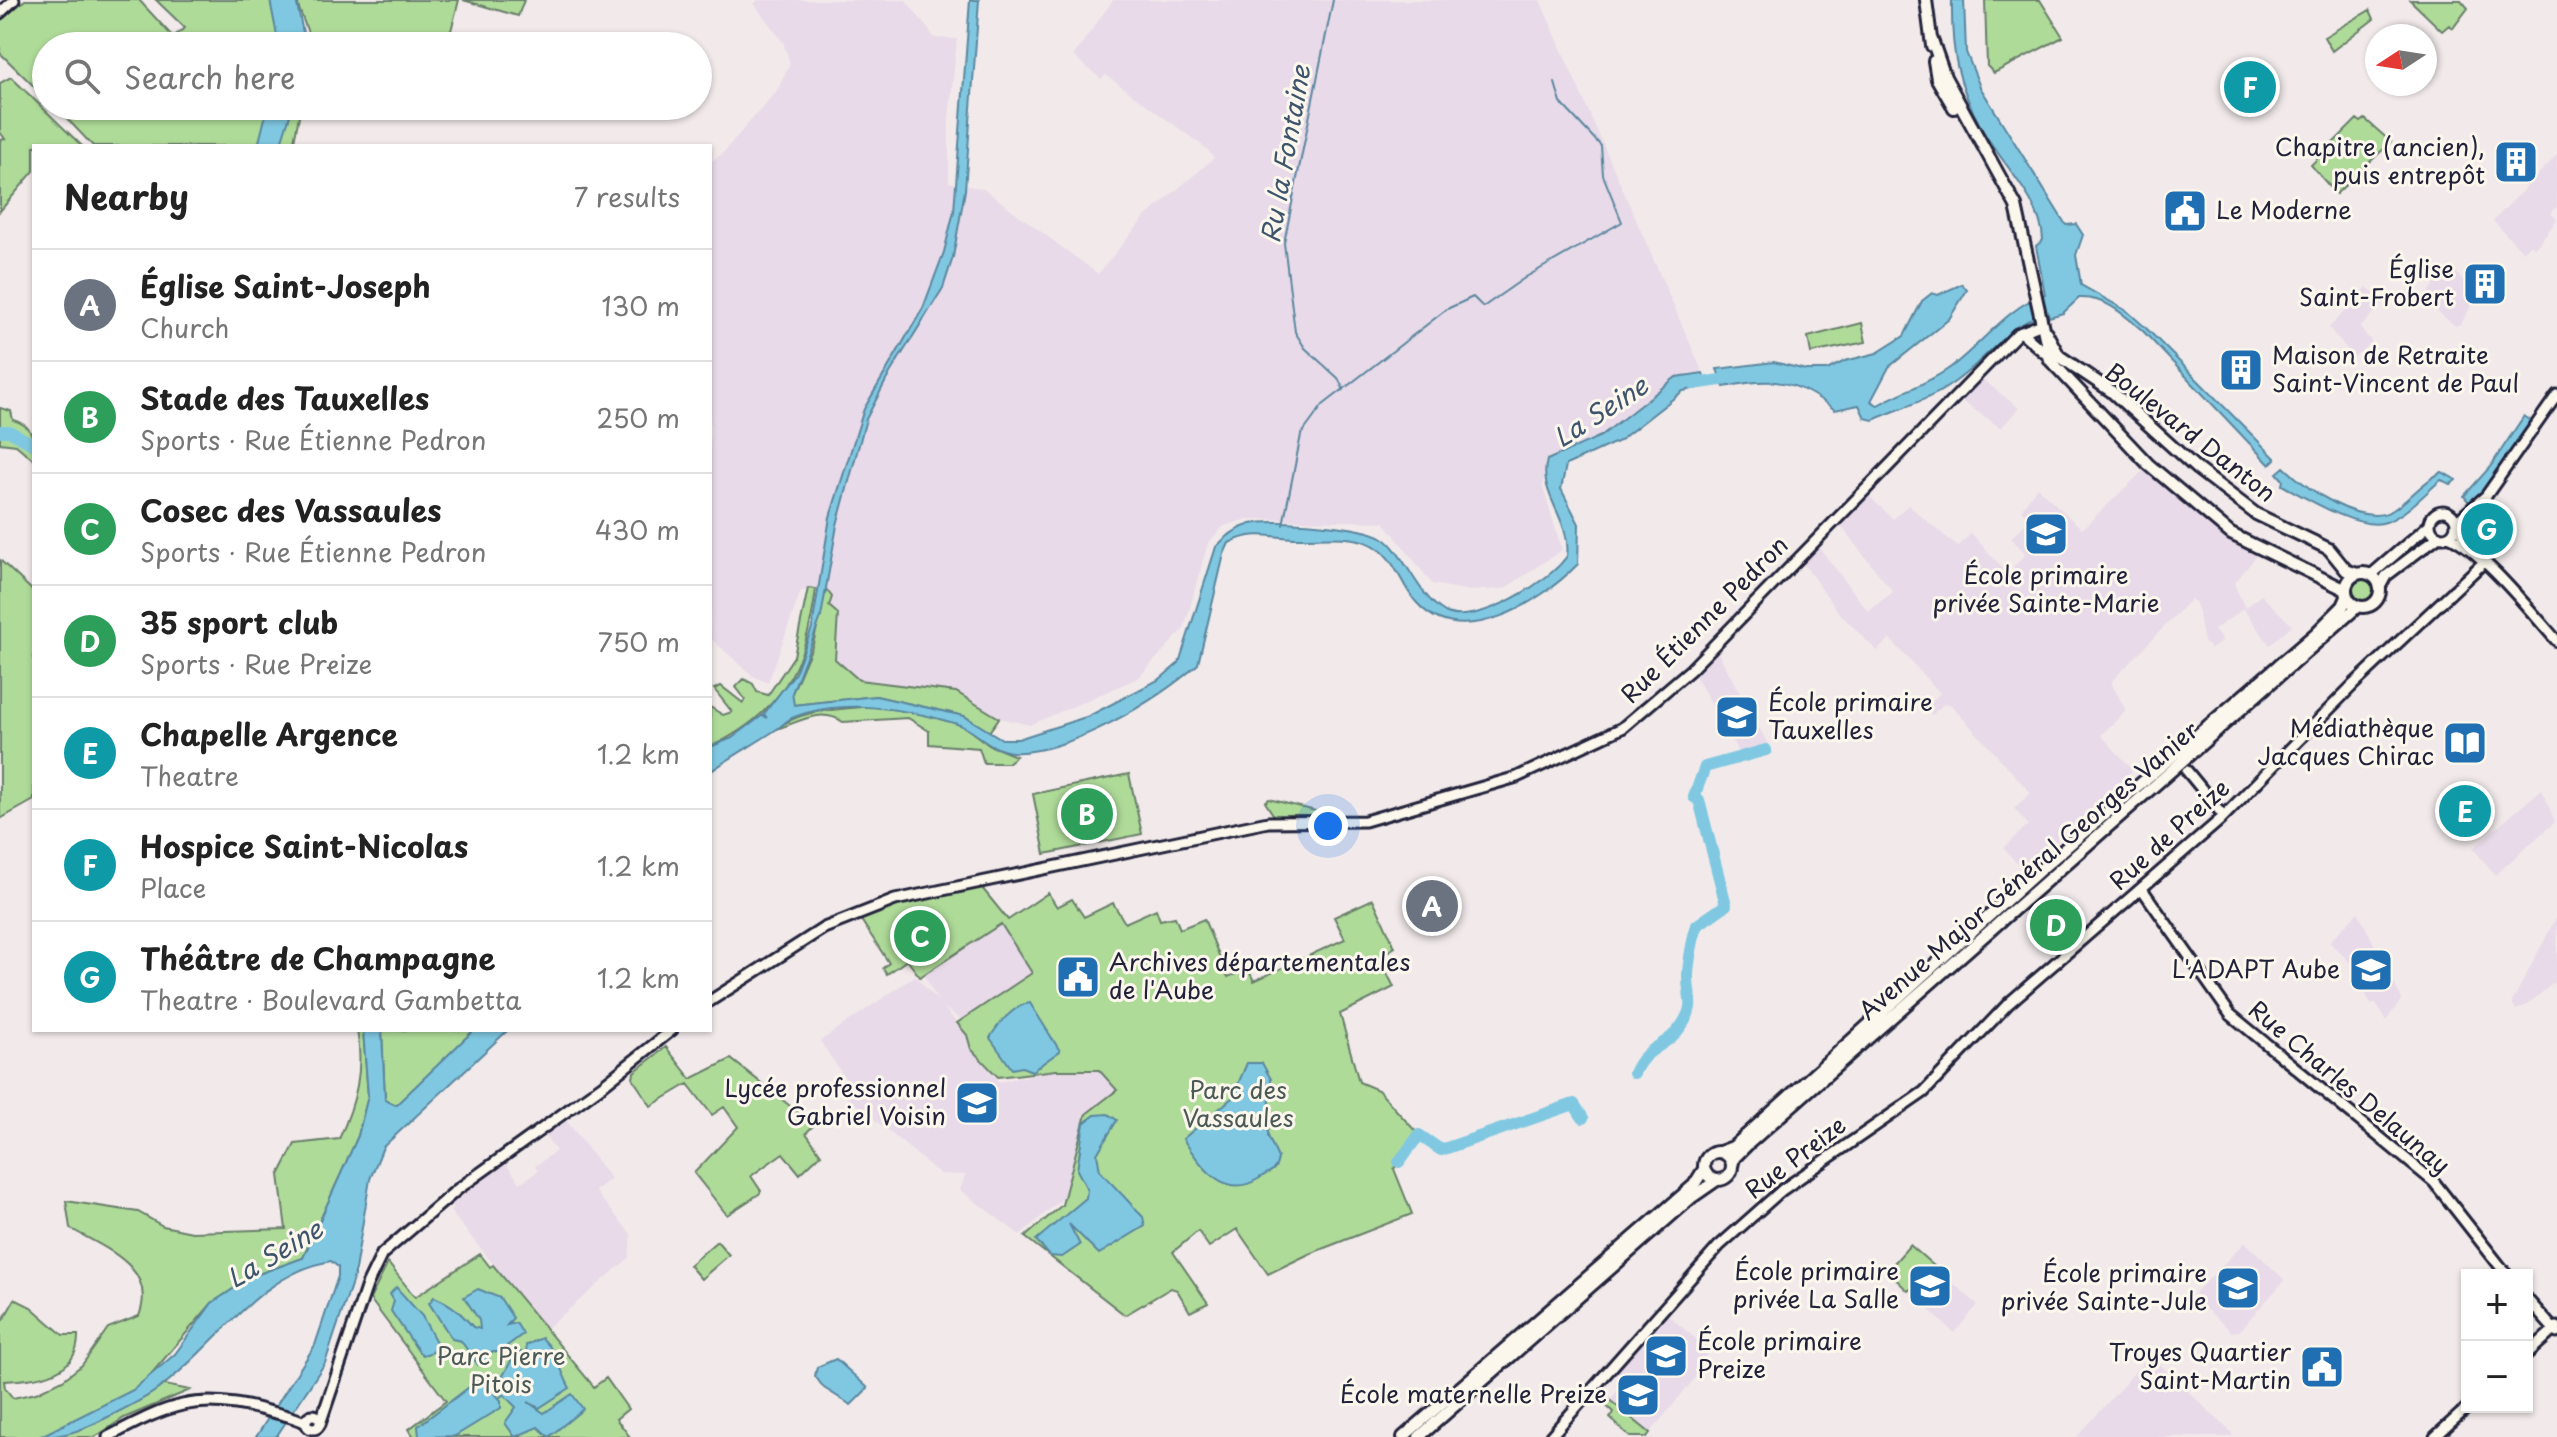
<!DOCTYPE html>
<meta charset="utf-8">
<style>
:root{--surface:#fff;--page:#f6f6f6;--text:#222;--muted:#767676;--line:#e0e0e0;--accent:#1f6fb2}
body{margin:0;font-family:"Playpen Sans",sans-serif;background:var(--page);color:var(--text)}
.controls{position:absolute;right:24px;bottom:24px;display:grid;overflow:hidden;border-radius:0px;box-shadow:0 2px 6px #0004}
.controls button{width:72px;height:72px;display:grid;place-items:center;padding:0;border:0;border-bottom:2px solid var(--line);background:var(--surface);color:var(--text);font:40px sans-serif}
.compass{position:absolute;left:2365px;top:24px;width:72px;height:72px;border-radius:50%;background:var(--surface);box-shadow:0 2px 6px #0004;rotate:258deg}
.you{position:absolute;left:1328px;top:826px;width:28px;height:28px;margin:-20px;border:6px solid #fff;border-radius:50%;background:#1a73e8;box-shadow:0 0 0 12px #1a73e833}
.badge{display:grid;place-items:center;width:52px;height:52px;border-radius:50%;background:var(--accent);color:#fff;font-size:26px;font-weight:700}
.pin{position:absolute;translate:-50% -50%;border:4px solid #fff;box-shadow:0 2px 8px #0006}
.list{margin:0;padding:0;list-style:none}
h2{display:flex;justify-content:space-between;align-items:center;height:104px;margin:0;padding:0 32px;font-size:34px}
h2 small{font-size:26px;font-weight:400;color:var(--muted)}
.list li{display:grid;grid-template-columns:52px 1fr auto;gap:24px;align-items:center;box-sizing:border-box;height:112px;padding:0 32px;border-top:2px solid var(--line)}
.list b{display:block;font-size:30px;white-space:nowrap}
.list p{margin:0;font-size:26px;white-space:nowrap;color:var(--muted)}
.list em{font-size:26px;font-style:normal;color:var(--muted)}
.icon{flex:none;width:44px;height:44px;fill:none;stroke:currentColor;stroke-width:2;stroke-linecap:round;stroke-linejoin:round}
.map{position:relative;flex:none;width:2557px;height:1437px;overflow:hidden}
.search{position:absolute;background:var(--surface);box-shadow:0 2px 6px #0004;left:32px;top:32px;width:680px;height:88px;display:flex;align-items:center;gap:20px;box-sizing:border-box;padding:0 28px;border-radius:44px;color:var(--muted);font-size:30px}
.panel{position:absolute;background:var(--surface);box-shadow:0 2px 6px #0004;left:32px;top:144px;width:680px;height:888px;border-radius:0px}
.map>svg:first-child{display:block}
</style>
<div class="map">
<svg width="2557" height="1437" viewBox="0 0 2557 1437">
<rect width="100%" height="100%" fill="#f2eaea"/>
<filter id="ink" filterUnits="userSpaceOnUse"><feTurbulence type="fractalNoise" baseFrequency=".0125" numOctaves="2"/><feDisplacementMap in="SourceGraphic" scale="16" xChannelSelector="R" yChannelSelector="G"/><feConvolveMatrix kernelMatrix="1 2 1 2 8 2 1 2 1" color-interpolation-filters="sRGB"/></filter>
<g filter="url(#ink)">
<!-- built -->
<path fill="#e8dae8" d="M758,0H906L935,38L957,39L949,119V182L984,189L1098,274L1145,217L1214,158L1207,149L1106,75L1101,79L1073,56L1113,0H1540L1703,373H1688L1601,436L1560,451L1545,468L1543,487L1562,550L1504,589L1470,591L1432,584L1384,522L1248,519L1224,526L1208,543L1184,629L1138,678L1030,725L999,718L955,692L859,680L835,659L838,614L829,606L826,589L801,591L768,683L753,676L710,638V162L722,154L778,89L790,63L783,42L754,4Z
M2557,155V207L2551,213L2557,220L2535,248L2530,244L2523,252L2493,221Z
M2449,265L2477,295L2461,324L2455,326L2423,300Z
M2367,287L2384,302L2360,328L2372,342L2354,357L2329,328Z
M1982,379L2019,408L2001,428L1960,400Z
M2144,470L2227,539L2257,555L2234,584L2245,608L2261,595L2292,625L2270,645L2243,609L2214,630L2223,641L2211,649L2204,642L2196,603L2191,599L2111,682L2126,711L2101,735L2133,770L2024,871L2003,848L2028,825L2014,808L2031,793L1950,704H1944L1932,715L1926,708L1940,693L1890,639L1877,651L1839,613L1802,562L1818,546L1868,611L1893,592L1839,524L1868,495L1893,519L1908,505L1958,547L1971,533L2013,579L2018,573L2013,567L2026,554L2011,538L2030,519L2021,510L2037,487L2082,529Z
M1716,649L1768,744L1767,748L1740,755L1695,675Z
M2542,789L2555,822L2495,875L2473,848Z
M2358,912L2402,999L2386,1021L2376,1003L2371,1005L2351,963L2329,942Z
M2557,916V980L2527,1005L2516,1010L2512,1002Z
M1001,923L1033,973L962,1020L944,1008L967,1035L971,1048L999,1082L1056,1070H1099L1117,1090L1086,1114L1063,1198L1020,1235L960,1190L965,1175L940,1174L842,1093L849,1084L820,1041L915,976L938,1001L924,975Z
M566,1120L611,1179L595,1191L631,1234L629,1258L546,1329L450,1211L453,1208L449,1202L463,1197V1193L505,1162L520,1183L534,1174L538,1170L535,1166L556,1151L544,1134Z
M2245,1242L2285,1280L2239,1331L2232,1332L2197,1301L2199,1299L2194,1294Z
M1910,1245L1978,1305L1954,1333L1887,1271Z
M1663,1315H1668L1710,1351L1700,1363L1704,1367L1650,1433L1609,1400L1627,1381L1614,1370Z
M2150,1355L2232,1433V1437H2077Z"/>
<!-- green -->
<path fill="#afdb99" stroke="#687e6a" stroke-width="2" d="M25,0H139L173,37L185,28L156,0H275L287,46H46V98L0,53V21Z
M299,0H459L447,46H313L298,6Z
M463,0H524L518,16Z
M1985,0H2040L2063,37L1994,73L1987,66Z
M2410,0H2461L2468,8L2453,28L2449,25L2442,31Z
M2370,10L2374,19L2332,51L2324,37Z
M11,77L82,146H34V171L0,211V140L5,139L0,132V83Z
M55,106H301L293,146H93Z
M2357,119L2361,122L2365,119L2391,142L2336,194L2311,165Z
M1862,323L1866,342L1811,353L1808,337Z
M0,408L11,411L13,420C35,426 34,440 34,460L16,445L0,443Z
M0,560L34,592V800L0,819Z
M2350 591a13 13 0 1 1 26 0a13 13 0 1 1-26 0Z
M808,588L816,589C807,665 781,714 710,747V707L723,715L732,712L714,689L721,686L743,703L745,699L736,687L744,679L753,684L757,692L768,695L794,656Z
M826,589L832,597L829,606L838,614L835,659L859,680L956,692L999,718L989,732L964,716L876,696L793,705L792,693L813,644Z
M871,706L918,713L962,725L989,745L1016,756L1007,763H984L979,748L929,744V731L908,718L843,722C821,707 799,722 777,729C802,708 840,710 871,706Z
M1129,774L1142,834L1045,854L1033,794Z
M1269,799L1316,811L1320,817L1276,819L1265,802Z
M978,883L1008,920L1048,893L1057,907L1072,899L1084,917L1113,903L1125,923L1156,909L1160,920L1175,917L1180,929L1204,919L1228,977L1248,969L1254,981L1345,939L1334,917L1373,899L1395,947L1379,957L1394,987L1340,1014L1359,1082L1378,1090L1419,1135L1394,1169L1412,1214L1309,1254L1268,1274L1237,1229L1209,1247L1198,1231L1173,1252L1208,1303L1190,1312L1177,1290L1171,1288L1125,1315L1025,1237L1062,1205L1086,1114L1117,1090L1099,1070H1056L998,1077L971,1049L967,1035L957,1023L1032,973L1001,924L920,977L907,960L887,974L883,968L889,963L859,917L915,896Z
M357,1030H363L368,1096L358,1136L303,1258L253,1276L212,1303L145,1381L190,1390L124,1418L95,1437H0V1319L3,1320L15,1299L31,1307L63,1335H78C79,1376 36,1379 4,1381L5,1388L13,1398L36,1393L63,1380L82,1365L108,1328L139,1316C158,1266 103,1248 70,1228L66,1201L138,1212L163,1226L192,1232L286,1229L279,1175L295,1144L339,1139C356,1102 364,1070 357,1030Z
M382,1030H474L397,1105L385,1100Z
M666,1047L691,1079L731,1059L814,1125L806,1133L821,1154L800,1174L783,1153L751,1176L761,1191L759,1194L727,1215L694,1173L738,1127L724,1107L712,1115L688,1084L651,1106L633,1079L634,1072Z
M717,1241L729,1255L701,1279L689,1265Z
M1910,1245L1943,1274L1920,1293L1913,1287L1908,1291L1887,1271Z
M480,1254L490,1267L493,1265L594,1387L606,1378L628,1409L616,1419L630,1437H414L409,1429L446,1401L370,1299L388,1263L415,1297Z
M1596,1389L1650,1433L1647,1437H1630L1610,1418L1613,1412L1592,1393Z"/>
<!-- water -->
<path fill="#80c8e1" stroke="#5a869f" stroke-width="2" d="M270,0H296L306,46H279Z
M970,0H979L965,190L953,257L943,288L890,373L866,419L837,525L821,617L792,693L794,705L876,696L964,716L1002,739H1018L1089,716L1160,679L1179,663L1216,547C1225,537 1237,528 1251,524C1272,518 1366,526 1383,538C1404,551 1416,595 1445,612C1474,628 1551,581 1567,556C1572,520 1537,494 1547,460L1601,436L1676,377L1703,373L1708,386L1683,391L1619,441L1566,465L1561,489L1579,524L1578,564C1542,601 1462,653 1417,603C1399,584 1396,554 1368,543C1347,534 1317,539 1294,538C1269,537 1254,530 1229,543L1224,554L1198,664C1159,700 1066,755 1013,752C988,750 976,729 954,723C905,708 840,698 792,718C786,721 782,726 777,729C755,744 732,756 710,772V747L732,738L763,715L767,718L764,714L795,673L812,628L830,517L864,409L923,308L944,252L954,211Z
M1952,0H1964L1966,52L1980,87L2066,225L2076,224L2083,235L2076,255L2081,285L2127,311L2146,328L2276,459L2270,465L2143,331C2123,314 2106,297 2079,298L2063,313L2049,317L2048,312C2004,325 1983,367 1941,391C1920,403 1895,410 1873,420L1865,418L1859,405L1835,410C1796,379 1772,377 1724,387L1717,369L1774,362L1806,370H1827L1845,361L1877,353L1904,336L1922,301L1932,293L1938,295L1962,284L1967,290L1949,319L1889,367L1871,401L1878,405C1902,391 1928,384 1951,367C1982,344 2007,307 2045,294L2036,246L2043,240C2042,201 2001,163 1982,129C1957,83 1951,52 1952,0Z
M268,106H293L280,146H258Z
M2524,416L2533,422L2475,501H2468L2464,496L2490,467Z
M2284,467C2306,488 2362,529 2393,510C2410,499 2423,481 2442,472L2456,480L2451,484L2441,480C2424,494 2407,514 2386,522C2361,532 2304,497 2282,485L2283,480L2277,473Z
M1030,1003L1060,1051L1032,1071L1022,1067L1012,1069L990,1038C997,1025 1014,1005 1030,1003Z
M363,1030H382L385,1100L396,1105L474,1030H508L383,1147L370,1179L354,1276L325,1363L276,1437H256L315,1345L338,1276V1267L331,1261C262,1273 222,1337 171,1379C153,1395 130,1406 108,1417C84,1429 66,1437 39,1437L133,1390L175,1354L212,1303L253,1276L303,1258L358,1136L368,1096Z
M1247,1063H1262L1271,1079L1268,1136L1278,1158C1276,1173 1269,1171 1258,1179C1224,1200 1201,1166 1183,1139L1232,1098Z
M1095,1115L1108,1114L1117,1120L1097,1154L1100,1171L1143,1217L1145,1226L1099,1254L1069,1224L1080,1245L1062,1257L1050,1256L1036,1240L1086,1198L1087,1189L1077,1170L1084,1123Z
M396,1287L422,1316L436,1342L433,1352L423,1355L419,1352L391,1311L394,1301L390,1294Z
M478,1289L500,1298L513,1318L507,1325L516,1323L523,1334L499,1352H486L489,1359L478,1365L461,1341L452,1339L429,1303L434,1297C452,1304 461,1313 473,1327L480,1329L479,1320L464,1297Z
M542,1338C559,1354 560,1371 570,1388L539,1408L528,1402L544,1413L572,1394L583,1409L549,1437L538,1427L515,1437L505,1423L516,1407L498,1389V1385L512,1359L521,1352L527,1355L526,1345Z
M836,1359L868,1388L851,1405L824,1388L815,1376L817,1367Z
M485,1375H493L491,1388L501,1401V1408L455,1436L419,1437L418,1426Z"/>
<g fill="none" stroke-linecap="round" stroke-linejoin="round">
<!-- stream -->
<path stroke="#5a869f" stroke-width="2" d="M1333,0L1284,243L1295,332L1305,348L1338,378L1344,390
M1283,525L1301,435L1323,405L1447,309L1473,297L1483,307L1526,277L1622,222L1603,175L1601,146L1561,103L1555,83
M499,1398L503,1395"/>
<!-- river -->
<path stroke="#80c8e1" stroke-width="12" d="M1693,384L1734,378
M0,431H9L34,445
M1634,1073C1646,1045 1667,1048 1682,1025C1696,1004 1688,999 1688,977C1688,960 1693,942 1696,926L1726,905L1699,800L1694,797L1705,767L1766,750
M1399,1162L1419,1135L1441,1150L1574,1104L1583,1118"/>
<!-- secondary casing -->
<g stroke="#22223b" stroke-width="15">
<path id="secondary" d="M0,13L14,0
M2021,332L2046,354
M2430 524a13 13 0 1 1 26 0a13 13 0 1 1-26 0Z
M2456,522L2486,496L2557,395
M2456,526L2472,545
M2448,536C2479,547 2533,614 2557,641
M2371,575L2429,525
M2380,587L2386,576L2439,536
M2187,771L2223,815
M2142,889L2230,1014L2434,1182L2507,1275
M710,1001L824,928L895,900L1268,822L1365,821L1517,777L1622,728L1690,670L2017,334L2042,324
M2527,1299L2557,1333
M2527,1354L2557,1327
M306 1422a7 7 0 1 1 14 0a7 7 0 1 1-14 0Z
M320,1424L367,1285L382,1254L458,1189L603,1085L672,1030
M108,1437C168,1405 197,1392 264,1410C278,1414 294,1416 306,1423
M1550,1437L1719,1246L1782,1190L1924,1092L2009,1003L2220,820L2354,684L2483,563
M2435,1437L2468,1407"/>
</g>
<!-- primary casing -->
<g stroke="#22223b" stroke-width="16">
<path id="primary" d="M1926,0L1932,46
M1932,40L1945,77L2016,206L2050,360L2148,464L2231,534L2346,590
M1934,61L1937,79L1954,108
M2046,332L2059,356L2111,391L2197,469L2256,514L2329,549L2346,570L2357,574
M2346 590a17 17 0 1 1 34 0a17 17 0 1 1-34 0Z
M1720,1152L1733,1147L2040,870L2316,633L2343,606L2347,597
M1704 1166a14 14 0 1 1 28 0a14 14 0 1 1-28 0Z
M1732,1166L1734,1158L1747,1145L2357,607
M1403,1437L1694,1185L1704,1169
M1419,1437L1691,1198L1717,1180"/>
</g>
<!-- secondary -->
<use href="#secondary" stroke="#fbf7ec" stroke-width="9"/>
<!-- primary -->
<use href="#primary" stroke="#fbf7ec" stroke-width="10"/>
</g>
</g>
<!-- icons -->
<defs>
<g id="building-square" transform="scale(2.3)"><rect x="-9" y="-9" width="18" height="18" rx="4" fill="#1f6fb2" stroke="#fbf7ec"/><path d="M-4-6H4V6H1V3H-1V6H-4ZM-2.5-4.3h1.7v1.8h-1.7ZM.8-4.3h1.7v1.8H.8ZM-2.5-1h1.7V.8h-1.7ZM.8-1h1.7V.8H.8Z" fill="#fff"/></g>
<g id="civic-square" transform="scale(2.3)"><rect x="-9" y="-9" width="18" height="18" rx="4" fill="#1f6fb2" stroke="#fbf7ec"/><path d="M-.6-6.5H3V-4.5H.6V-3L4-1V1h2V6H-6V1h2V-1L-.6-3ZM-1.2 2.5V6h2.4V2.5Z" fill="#fff"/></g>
<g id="school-square" transform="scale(2.3)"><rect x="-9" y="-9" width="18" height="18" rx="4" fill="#1f6fb2" stroke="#fbf7ec"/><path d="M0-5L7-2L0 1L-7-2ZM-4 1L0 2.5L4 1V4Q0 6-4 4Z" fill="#fff"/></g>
<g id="library-square" transform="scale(2.3)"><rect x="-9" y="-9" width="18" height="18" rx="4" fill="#1f6fb2" stroke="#fbf7ec"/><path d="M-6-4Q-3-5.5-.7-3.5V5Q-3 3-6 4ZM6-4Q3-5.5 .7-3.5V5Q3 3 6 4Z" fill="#fff"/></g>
<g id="university-square" transform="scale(2.3)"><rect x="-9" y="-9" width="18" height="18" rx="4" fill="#1f6fb2" stroke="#fbf7ec"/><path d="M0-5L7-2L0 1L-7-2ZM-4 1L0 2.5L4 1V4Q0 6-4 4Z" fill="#fff"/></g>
</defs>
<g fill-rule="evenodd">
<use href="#building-square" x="2516" y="162"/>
<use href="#civic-square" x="2185" y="211"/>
<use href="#building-square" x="2485" y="284"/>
<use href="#building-square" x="2241" y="370"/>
<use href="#school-square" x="2046" y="534"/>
<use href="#school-square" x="1737" y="717"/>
<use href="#library-square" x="2465" y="743"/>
<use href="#university-square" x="2371" y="970"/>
<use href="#civic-square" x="1078" y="977"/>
<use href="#school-square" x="977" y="1103"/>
<use href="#school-square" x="1930" y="1286"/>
<use href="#school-square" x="2238" y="1288"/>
<use href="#school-square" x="1666" y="1356"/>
<use href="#civic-square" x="2322" y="1367"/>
<use href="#school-square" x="1638" y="1395"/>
</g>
<g text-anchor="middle" stroke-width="6" stroke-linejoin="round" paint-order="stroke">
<!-- poi labels -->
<g font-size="24" fill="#22223b" stroke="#fbf7ec" text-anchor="end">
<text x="2485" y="156">Chapitre (ancien),<tspan x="2485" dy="28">puis entrepôt</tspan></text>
<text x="2216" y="219" text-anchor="start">Le Moderne</text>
<text x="2454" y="278">Église<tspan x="2454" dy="28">Saint-Frobert</tspan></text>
<text x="2272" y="364" text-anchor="start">Maison de Retraite<tspan x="2272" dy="28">Saint-Vincent de Paul</tspan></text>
<text x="2046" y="584" text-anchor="middle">École primaire<tspan x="2046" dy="28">privée Sainte-Marie</tspan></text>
<text x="1768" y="711" text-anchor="start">École primaire<tspan x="1768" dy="28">Tauxelles</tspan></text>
<text x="2434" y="737">Médiathèque<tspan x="2434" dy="28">Jacques Chirac</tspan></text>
<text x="1109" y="971" text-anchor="start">Archives départementales<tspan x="1109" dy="28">de l'Aube</tspan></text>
<text x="2340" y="978">L'ADAPT Aube</text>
<text x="946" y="1097">Lycée professionnel<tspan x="946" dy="28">Gabriel Voisin</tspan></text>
<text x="1899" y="1280">École primaire<tspan x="1899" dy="28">privée La Salle</tspan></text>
<text x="2207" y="1282">École primaire<tspan x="2207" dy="28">privée Sainte-Jule</tspan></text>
<text x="1697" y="1350" text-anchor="start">École primaire<tspan x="1697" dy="28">Preize</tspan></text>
<text x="2291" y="1361">Troyes Quartier<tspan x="2291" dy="28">Saint-Martin</tspan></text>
<text x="1607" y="1403">École maternelle Preize</text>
</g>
<!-- street labels -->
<g font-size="24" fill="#22223b" stroke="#fbf7ec">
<text transform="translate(2190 433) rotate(38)" y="8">Boulevard Danton</text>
<text transform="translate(1705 620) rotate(-45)" y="8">Rue Étienne Pedron</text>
<text transform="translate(2170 835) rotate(-42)" y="8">Rue de Preize</text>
<text transform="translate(2029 871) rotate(-41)" y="8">Avenue Major Général Georges Vanier</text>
<text transform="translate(2349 1088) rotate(40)" y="8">Rue Charles Delaunay</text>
<text transform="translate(1796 1158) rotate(-37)" y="8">Rue Preize</text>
</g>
<!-- park labels -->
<g font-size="24" fill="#4c5a57" stroke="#fbf7ec">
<text x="1238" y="1099">Parc des<tspan x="1238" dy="28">Vassaules</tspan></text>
<text x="501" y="1365">Parc Pierre<tspan x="501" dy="28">Pitois</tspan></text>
</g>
<!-- water labels -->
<g font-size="26" font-style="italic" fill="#3e546d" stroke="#fbf7ec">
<text transform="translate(1286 154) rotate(-80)" y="9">Ru la Fontaine</text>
<text transform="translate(1601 412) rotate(-33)" y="9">La Seine</text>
<text transform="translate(275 1254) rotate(-31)" y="9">La Seine</text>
</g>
</g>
</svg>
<div class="controls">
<button>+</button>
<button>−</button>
</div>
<svg class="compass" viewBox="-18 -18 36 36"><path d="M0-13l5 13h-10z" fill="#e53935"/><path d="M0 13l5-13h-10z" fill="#767676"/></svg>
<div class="you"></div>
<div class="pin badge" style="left:1432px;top:906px;background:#6b7280">A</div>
<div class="pin badge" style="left:1087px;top:814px;background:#2e9e5b">B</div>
<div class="pin badge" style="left:920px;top:936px;background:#2e9e5b">C</div>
<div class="pin badge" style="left:2056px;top:925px;background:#2e9e5b">D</div>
<div class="pin badge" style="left:2465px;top:811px;background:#0f9aa8">E</div>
<div class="pin badge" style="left:2250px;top:87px;background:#0f9aa8">F</div>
<div class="pin badge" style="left:2487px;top:529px;background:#0f9aa8">G</div>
<div class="search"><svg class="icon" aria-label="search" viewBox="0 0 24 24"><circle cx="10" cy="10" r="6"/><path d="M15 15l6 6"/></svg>Search here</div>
<section class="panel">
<h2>Nearby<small>7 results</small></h2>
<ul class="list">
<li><span class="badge" style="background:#6b7280">A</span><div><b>Église Saint-Joseph</b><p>Church</p></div><em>130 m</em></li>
<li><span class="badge" style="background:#2e9e5b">B</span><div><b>Stade des Tauxelles</b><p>Sports · Rue Étienne Pedron</p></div><em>250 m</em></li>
<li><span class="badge" style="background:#2e9e5b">C</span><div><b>Cosec des Vassaules</b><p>Sports · Rue Étienne Pedron</p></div><em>430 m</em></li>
<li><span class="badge" style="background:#2e9e5b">D</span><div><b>35 sport club</b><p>Sports · Rue Preize</p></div><em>750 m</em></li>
<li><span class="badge" style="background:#0f9aa8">E</span><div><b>Chapelle Argence</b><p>Theatre</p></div><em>1.2 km</em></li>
<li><span class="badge" style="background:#0f9aa8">F</span><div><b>Hospice Saint-Nicolas</b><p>Place</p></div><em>1.2 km</em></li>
<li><span class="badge" style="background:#0f9aa8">G</span><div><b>Théâtre de Champagne</b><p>Theatre · Boulevard Gambetta</p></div><em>1.2 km</em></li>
</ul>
</section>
</div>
